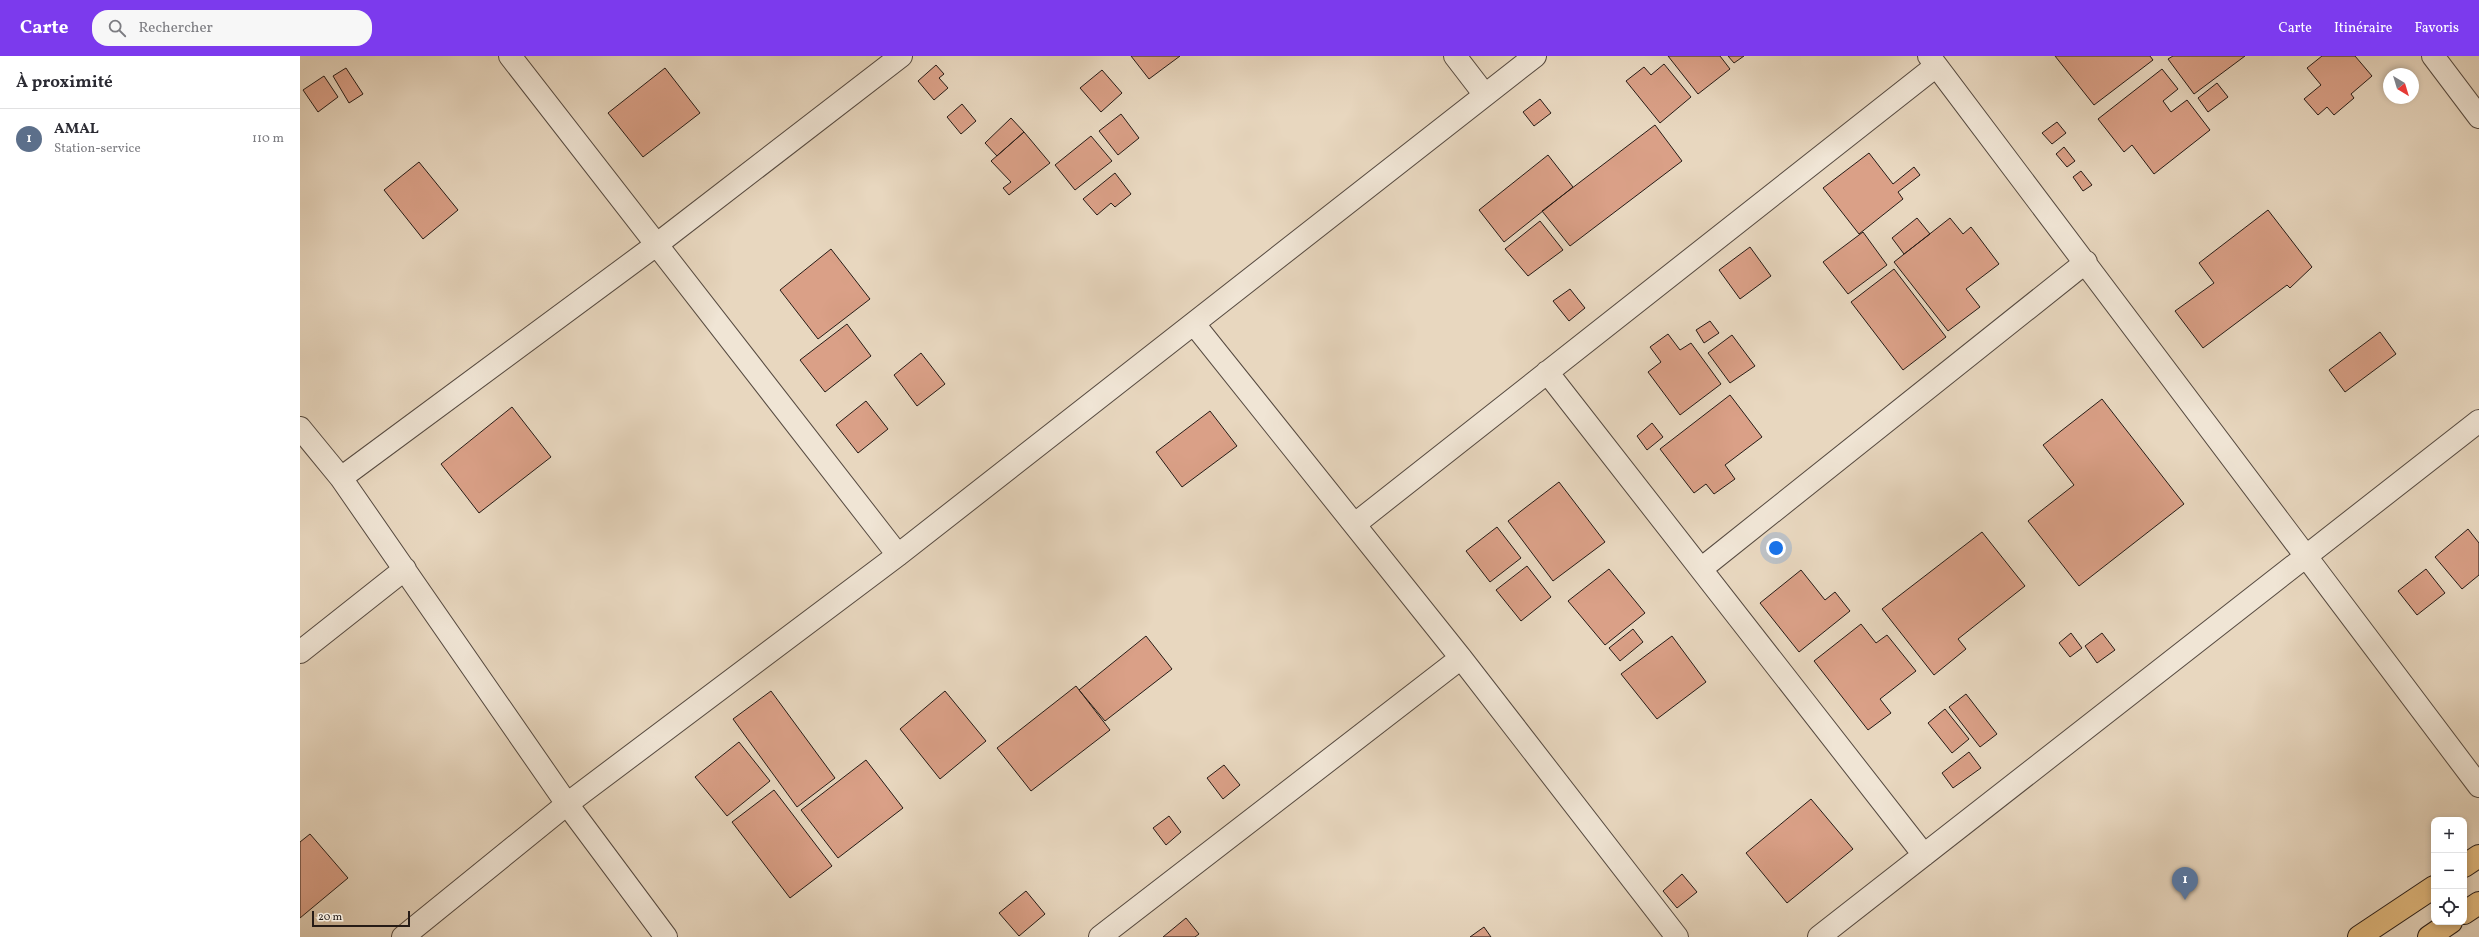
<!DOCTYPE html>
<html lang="fr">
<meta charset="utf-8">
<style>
:root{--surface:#fff;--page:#f7f7f7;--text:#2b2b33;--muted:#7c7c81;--line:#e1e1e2;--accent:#7c3aed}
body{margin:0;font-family:Vollkorn,serif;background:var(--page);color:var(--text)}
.controls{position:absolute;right:12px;bottom:12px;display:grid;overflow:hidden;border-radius:8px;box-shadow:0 2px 6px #0003}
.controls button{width:36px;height:36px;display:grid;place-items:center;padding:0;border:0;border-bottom:1px solid var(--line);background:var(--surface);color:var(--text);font:20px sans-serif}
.compass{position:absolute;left:2083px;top:12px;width:36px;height:36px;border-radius:50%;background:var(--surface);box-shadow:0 2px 6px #0003;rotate:142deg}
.scale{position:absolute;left:12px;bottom:10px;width:98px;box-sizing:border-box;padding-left:4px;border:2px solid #261b16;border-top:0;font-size:11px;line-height:14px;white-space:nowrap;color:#261b16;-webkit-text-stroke:3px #f0e5d5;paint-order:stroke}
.you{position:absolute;left:1476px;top:492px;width:14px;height:14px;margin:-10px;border:3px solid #fff;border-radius:50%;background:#1a73e8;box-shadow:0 0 0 6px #1a73e833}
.badge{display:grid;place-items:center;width:26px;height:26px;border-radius:50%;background:var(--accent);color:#fff;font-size:13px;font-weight:700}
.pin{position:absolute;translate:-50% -33px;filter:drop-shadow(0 1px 2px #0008)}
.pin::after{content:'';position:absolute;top:21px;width:14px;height:12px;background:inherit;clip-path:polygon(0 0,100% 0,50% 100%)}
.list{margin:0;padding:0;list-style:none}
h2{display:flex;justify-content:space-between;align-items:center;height:52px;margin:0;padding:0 16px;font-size:17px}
h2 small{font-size:13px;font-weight:400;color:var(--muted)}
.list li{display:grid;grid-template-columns:26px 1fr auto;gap:12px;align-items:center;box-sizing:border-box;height:60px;padding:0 16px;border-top:1px solid var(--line)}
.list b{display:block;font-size:15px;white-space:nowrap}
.list p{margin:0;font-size:13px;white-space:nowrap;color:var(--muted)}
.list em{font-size:13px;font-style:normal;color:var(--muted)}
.icon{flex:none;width:22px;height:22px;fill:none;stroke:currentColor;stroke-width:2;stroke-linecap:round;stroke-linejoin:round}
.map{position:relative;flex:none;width:2179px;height:881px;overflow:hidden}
header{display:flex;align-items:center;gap:24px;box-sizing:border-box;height:56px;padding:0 20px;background:var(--accent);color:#fff}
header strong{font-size:19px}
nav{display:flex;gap:22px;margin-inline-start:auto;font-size:14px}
.search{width:280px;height:36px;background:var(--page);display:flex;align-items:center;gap:10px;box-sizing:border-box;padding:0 14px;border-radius:16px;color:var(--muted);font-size:15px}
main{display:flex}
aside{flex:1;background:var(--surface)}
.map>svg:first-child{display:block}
</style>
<header>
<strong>Carte</strong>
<div class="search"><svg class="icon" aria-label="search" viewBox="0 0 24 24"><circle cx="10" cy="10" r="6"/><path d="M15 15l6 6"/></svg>Rechercher</div>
<nav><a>Carte</a><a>Itinéraire</a><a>Favoris</a></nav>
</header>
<main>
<aside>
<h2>À proximité<small></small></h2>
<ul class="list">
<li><span class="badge" style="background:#5c6f8a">1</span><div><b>AMAL</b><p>Station-service</p></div><em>110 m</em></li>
</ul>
</aside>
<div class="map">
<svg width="2179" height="881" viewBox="0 0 2179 881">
<rect width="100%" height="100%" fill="#e8d7bf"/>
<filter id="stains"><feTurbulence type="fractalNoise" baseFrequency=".005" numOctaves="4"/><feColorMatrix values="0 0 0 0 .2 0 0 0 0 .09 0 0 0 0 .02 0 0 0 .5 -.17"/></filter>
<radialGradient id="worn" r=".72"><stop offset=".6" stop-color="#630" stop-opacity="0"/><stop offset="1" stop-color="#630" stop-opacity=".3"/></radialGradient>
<!-- building -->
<path fill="#daa087" stroke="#261b16" d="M831,0H880L849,23Z
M1368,0H1420L1430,13L1398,38Z
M1428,0H1444L1434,7Z
M1755,0H1850L1853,4L1794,49Z
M1873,0H1945L1894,38L1868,3Z
M2022,0H2055L2072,20L2051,38L2054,42L2034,59L2027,51L2018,59L2004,43L2021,29L2007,12Z
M1364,8L1391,41L1360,67L1326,25L1344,11L1351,19Z
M636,9L644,18L639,22L648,32L634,44L618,25Z
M46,12L63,38L49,47L33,20Z
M365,12L400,57L343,101L308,57Z
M1862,13L1878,33L1863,45L1871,56L1887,44L1910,74L1854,118L1832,89L1824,96L1798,63Z
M802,14L822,37L801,56L780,32Z
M24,20L38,41L18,56L3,34Z
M1917,27L1928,41L1908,56L1898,42Z
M1240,43L1251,57L1234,70L1223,56Z
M662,48L676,65L661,78L647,61Z
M821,58L839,82L818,99L799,75Z
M711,62L724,76L697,100L685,87Z
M1757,66L1766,77L1752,88L1742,77Z
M1355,69L1382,105L1270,190L1242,155Z
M724,76L750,107L709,139L703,132L711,126L691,105Z
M791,80L812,105L775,134L755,109Z
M1764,91L1775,105L1767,111L1756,98Z
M1569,97L1593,128L1614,111L1620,119L1598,136L1603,143L1559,178L1523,132Z
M1248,99L1273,131L1204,186L1179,154Z
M119,106L158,154L123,183L84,134Z
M1781,115L1792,129L1783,135L1773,121Z
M815,117L831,138L815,151L811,147L797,159L783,143Z
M1968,154L2012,211L1990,232L1987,229L1903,292L1875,255L1914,227L1899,207Z
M1617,162L1630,178L1604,198L1592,182Z
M1650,162L1663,178L1671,171L1699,208L1666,233L1680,251L1648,275L1594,206Z
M1240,165L1263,194L1228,220L1205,193Z
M1563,176L1587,209L1548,238L1523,206Z
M1450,191L1471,220L1440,243L1419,214Z
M531,193L570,243L518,283L480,234Z
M1594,213L1646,281L1603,314L1551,246Z
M1270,233L1285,252L1269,265L1253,245Z
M1410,265L1419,277L1404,287L1396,274Z
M547,268L571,300L525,336L500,304Z
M2080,276L2096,298L2045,336L2029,314Z
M1368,278L1380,294L1391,287L1421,328L1380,359L1348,316L1361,306L1350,291Z
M1432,279L1455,310L1430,327L1408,297Z
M621,297L645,328L617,350L594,319Z
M1430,339L1462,381L1425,409L1435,423L1414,438L1406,428L1394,437L1360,393Z
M1802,343L1884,448L1779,530L1728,465L1774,429L1743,389Z
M566,345L588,373L558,397L536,369Z
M212,351L251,401L179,457L141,408Z
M910,355L937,390L882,431L856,396Z
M1352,367L1363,381L1347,394L1337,380Z
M1259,426L1305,486L1253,525L1208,465Z
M1197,471L1221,502L1190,526L1166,495Z
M2168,473L2179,487V519L2162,533L2135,501Z
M1682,476L1725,530L1658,583L1666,593L1634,619L1582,553Z
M1227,510L1251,541L1221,565L1196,534Z
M1309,513L1345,557L1305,589L1268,545Z
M2126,513L2145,537L2117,559L2098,535Z
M1501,514L1525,544L1535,536L1550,555L1499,596L1460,547Z
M1561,568L1576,587L1587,579L1616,615L1580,643L1591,657L1568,674L1514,605Z
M1333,573L1343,586L1320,605L1309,592Z
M1771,577L1782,592L1770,601L1759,587Z
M1802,577L1815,594L1797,607L1785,590Z
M846,580L872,613L805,665L779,634Z
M1372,580L1406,626L1357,663L1321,618Z
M776,630L810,674L731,735L697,692Z
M471,635L535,722L497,751L433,663Z
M645,635L686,685L640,723L600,673Z
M1666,638L1697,678L1680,691L1649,651Z
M1645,653L1669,683L1652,697L1628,667Z
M439,686L470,725L427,760L395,721Z
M1669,696L1681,712L1653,732L1642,717Z
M566,704L603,752L538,802L501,754Z
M924,709L940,729L923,743L907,722Z
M474,734L532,810L490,842L432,766Z
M1511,743L1553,793L1487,847L1446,797Z
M869,760L881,776L866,789L853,772Z
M10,778L48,822L0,862V786Z
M1382,818L1397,836L1377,852L1363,835Z
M726,835L745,858L719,880L699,857Z
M886,862L899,878L895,881H863Z
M1184,871L1191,881H1170Z"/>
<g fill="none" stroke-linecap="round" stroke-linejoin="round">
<!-- minor casing -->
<g stroke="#564a40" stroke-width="24">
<path id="minor" d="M210,0L598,499
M1155,0L1185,39
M1629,0L2179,730
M2133,0L2179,61
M894,268L1161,602L1377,881
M1247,316L1624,799
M0,372L41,422L267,748L366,881
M41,422L356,189L601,0
M1055,468L1636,10
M1401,513L1786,206
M0,596L105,513
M103,881L267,748L598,499L1235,0
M800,881L1161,602
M1519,881L2179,365"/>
</g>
<!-- major casing -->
<g stroke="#261b16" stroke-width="24">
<path id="major" d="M2164,810L2179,800
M2164,857L2179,847
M2059,881L2134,831
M2129,881L2151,866"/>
</g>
<!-- minor -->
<use href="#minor" stroke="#f0e5d5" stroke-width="22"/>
<!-- major -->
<use href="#major" stroke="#e4bc80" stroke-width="22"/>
</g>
<rect width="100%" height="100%" filter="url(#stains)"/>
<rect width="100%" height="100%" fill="url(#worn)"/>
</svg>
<div class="controls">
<button>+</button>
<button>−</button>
<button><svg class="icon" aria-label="locate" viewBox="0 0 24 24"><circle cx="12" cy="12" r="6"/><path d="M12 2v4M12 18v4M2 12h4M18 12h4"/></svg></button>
</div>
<svg class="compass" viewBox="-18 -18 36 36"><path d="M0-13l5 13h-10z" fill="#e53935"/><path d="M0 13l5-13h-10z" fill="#7c7c81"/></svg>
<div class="scale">20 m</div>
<div class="you"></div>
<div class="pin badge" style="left:1885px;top:844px;background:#5c6f8a">1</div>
</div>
</main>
